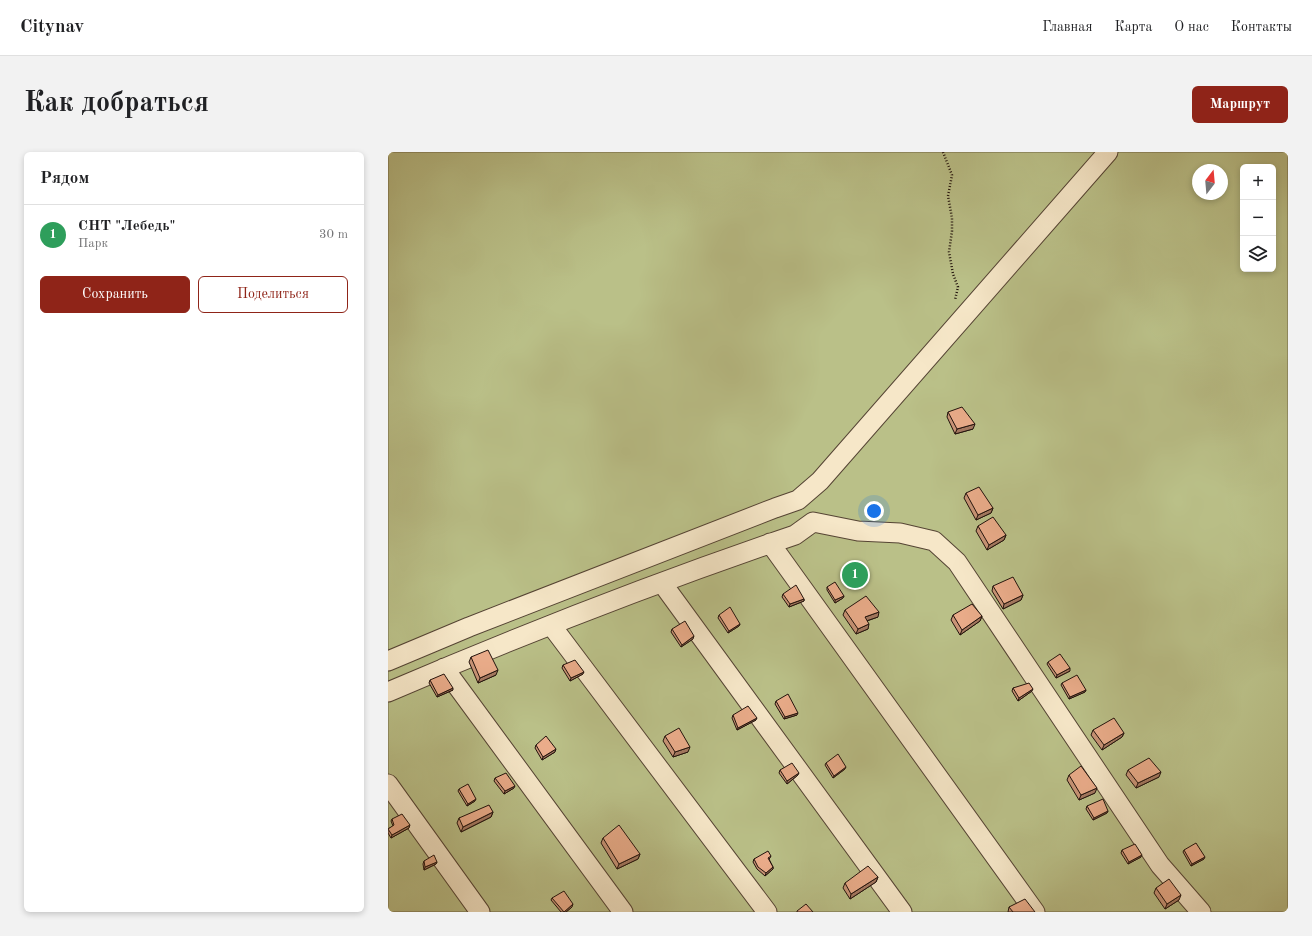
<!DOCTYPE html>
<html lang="ru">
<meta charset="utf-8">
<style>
:root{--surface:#fff;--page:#f2f2f2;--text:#202124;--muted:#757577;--line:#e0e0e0;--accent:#8f2418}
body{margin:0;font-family:"Old Standard TT",serif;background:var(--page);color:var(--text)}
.controls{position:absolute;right:12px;top:12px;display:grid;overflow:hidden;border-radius:6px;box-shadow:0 2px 6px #0003}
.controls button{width:36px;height:36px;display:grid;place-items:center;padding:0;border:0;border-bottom:1px solid var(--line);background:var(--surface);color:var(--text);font:20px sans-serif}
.compass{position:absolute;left:804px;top:12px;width:36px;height:36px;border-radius:50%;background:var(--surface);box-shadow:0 2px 6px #0003;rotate:16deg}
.you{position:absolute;left:486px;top:359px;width:14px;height:14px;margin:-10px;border:3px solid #fff;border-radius:50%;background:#1a73e8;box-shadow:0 0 0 6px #1a73e833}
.badge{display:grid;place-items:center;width:26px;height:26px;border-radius:50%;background:var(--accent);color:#fff;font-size:13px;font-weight:700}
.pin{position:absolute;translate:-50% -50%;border:2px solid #fff;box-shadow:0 1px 4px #0006}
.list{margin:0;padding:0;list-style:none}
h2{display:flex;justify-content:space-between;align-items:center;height:52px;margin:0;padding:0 16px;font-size:17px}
h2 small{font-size:13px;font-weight:400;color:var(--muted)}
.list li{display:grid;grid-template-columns:26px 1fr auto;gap:12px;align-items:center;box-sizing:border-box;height:60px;padding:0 16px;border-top:1px solid var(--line)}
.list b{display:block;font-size:15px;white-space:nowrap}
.list p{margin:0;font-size:13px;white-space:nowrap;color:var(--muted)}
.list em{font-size:13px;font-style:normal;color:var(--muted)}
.actions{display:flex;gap:8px;padding:12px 16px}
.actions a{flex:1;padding:9px 0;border:1px solid var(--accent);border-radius:6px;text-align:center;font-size:14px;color:var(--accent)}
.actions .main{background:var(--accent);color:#fff}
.icon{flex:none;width:22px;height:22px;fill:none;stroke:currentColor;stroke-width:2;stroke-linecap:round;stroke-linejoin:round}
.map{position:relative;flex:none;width:900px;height:760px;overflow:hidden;border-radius:6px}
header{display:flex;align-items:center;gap:24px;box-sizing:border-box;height:56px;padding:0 20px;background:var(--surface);border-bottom:1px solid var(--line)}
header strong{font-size:19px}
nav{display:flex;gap:22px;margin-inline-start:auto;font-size:14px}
.intro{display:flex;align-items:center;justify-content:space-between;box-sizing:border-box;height:96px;padding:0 24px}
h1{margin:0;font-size:28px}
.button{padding:10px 18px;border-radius:6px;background:var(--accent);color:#fff;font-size:14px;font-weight:700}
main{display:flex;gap:24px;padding:0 24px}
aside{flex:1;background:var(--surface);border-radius:6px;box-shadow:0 2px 6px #0003}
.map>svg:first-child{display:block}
</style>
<header>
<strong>Citynav</strong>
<nav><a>Главная</a><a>Карта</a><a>О нас</a><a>Контакты</a></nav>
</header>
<div class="intro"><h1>Как добраться</h1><a class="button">Маршрут</a></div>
<main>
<aside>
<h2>Рядом<small></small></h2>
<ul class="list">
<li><span class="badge" style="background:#2e9e5b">1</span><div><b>СНТ &quot;Лебедь&quot;</b><p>Парк</p></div><em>30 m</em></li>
</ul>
<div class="actions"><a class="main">Сохранить</a><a>Поделиться</a></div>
</aside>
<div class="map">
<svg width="900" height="760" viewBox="0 0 900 760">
<rect width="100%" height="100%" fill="#f1daaa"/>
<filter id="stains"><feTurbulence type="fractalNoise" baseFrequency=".005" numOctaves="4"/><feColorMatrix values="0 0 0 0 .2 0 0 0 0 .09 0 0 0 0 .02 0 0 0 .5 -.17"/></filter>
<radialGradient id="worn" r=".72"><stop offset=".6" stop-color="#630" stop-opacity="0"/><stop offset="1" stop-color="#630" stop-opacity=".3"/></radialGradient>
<!-- green -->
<path fill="#bac088" stroke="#6e694a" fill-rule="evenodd" d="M0,0H900V760H0ZM855,15H885V117H855ZM810,18H834V42H810Z"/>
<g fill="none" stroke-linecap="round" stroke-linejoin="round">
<!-- street casing -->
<g stroke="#554434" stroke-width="21">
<path id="street" d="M382,391L647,760
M274,431L514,760
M163,473L379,760
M0,509L81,475L387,356L410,348L432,329L720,0
M56,516L235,760
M0,540C133,483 269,430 407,383L425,370L470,379L512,381L546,389L569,410L772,713L813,760
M0,632L92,760"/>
</g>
<!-- path -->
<path stroke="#21120c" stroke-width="2.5" stroke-dasharray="1 2" stroke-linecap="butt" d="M555,0L564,23L560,44L564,66V79L561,100L565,122L570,135L567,148"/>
<!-- street -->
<use href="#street" stroke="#f6e7c8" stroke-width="19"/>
</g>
<!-- wall -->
<path fill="#c99477" stroke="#21120c" d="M560,260L585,277L567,282L559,265Z
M578,341L605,356L603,361L588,368L576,346Z
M590,374L618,383L616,388L599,398L588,379Z
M605,434L635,443L633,448L615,457L604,439Z
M439,435L456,444L455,446L447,451L439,438Z
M395,442L416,447V449L401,455L394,445Z
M457,458L490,465L479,469L480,477L468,482L455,463Z
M331,463L352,472L351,474L340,481L330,466Z
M565,463L594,464L592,469L572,483L563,468Z
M284,477L305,487L293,495L283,480Z
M83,505L108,523L90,531L81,510Z
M660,510L682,519L668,526L659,512Z
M175,513L195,522L182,529L174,516Z
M42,528L65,538L49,545L41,531Z
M674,531L698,538L697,540L681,547L673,533Z
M625,536L644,539L630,549L624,539Z
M388,549L409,563L396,567L387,552Z
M345,563L368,568L349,578L344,566Z
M705,578L736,581L734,585L714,598L703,583Z
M277,584L300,600L285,605L275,589Z
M148,593L167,600L154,608L147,596Z
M438,611L457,617L445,626L437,613Z
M392,618L410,623L399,632L391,621Z
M740,618L771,625L748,636L738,623Z
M681,623L707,641L691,648L679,628Z
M107,626L126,636L116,642L106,629Z
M71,637L87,649L79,654L70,639Z
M699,654L720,659L719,661L705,668L698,657Z
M105,660L103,665L73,680L69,671L71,666Z
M4,667L21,676L3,686L0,681V677L5,674L3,669Z
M215,686L252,702L250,707L229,717L213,691Z
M734,698L753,705L740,712L733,701Z
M796,698L816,707L803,714L795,700Z
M383,704L382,706L381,707L385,715V717L377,724L369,717L365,710L366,707Z
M36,709L49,710L48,712L36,718L35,712Z
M490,725L488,730L462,747L455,736L457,731Z
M768,736L791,748L777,757L766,741Z
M164,746L184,755L178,760H173L163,748Z
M621,755L647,760H620Z"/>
<!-- shaded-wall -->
<path fill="#a47861" stroke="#21120c" d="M587,272L585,277L567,282L569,277Z
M605,356L603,361L588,368L590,363Z
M618,383L616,388L599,398L601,393Z
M635,443L633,448L615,457L616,452Z
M456,444L455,446L447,451V448Z
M416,447V449L401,455L402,452Z
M491,460L490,465L475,470L477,465Z
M594,464L592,469L572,483L574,478Z
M352,472L351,474L340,481L341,479Z
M481,472L480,477L468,482L470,477Z
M306,484L305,487L293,495L294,493Z
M682,516V519L668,526L669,523Z
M110,518L108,523L90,531L92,526Z
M196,520L195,522L182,529L183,526Z
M65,536V538L49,545L50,543Z
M645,537L644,539L630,549L631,546Z
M698,538L697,540L681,547L682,545Z
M410,561L409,563L396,567L397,565Z
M369,566L368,568L349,578L350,576Z
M736,581L734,585L714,598L716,593Z
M302,595L300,600L285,605L287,600Z
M168,597L167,600L154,608L155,605Z
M458,615L457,617L445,626L446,624Z
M773,620L771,625L748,636L750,631Z
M411,621L410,623L399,632V629Z
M127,634L126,636L116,642L117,639Z
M709,636L707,641L691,648L693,643Z
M88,647L87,649L79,654L80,652Z
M720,659L719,661L705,668L706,666Z
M105,660L103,665L73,680L75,675Z
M22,673L21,676L3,686L4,683Z
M252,702L250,707L229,717L231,712Z
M754,703L753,705L740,712L741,710Z
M817,705L816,707L803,714L804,712Z
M49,710L48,712L36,718L37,715Z
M385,715V717L377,724L378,721Z
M490,725L488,730L462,747L463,742Z
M793,743L791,748L777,757L779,752Z
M185,752L184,755L178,760H176Z"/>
<!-- building -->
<path fill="#eaac8a" stroke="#21120c" d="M574,255L587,272L569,277L560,260Z
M591,335L605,356L590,363L578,341Z
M605,365L618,383L601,393L590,374Z
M625,425L635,443L616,452L605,434Z
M447,430L456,444L447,448L439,435Z
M408,433L416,447L402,452L395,442Z
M478,444L491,460L477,465L481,472L470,477L457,458Z
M584,452L594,464L574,478L565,463Z
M342,455L352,472L341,479L331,463Z
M297,469L306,484L294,493L284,477Z
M100,498L110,518L92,526L83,505Z
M672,502L682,516L669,523L660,510Z
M187,508L196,520L183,526L175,513Z
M56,522L65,536L50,543L42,528Z
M689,523L698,538L682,545L674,531Z
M641,531L645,537L631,546L625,536Z
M400,542L410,561L397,565L388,549Z
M360,554L369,566L350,576L345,563Z
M726,566L736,581L716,593L705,578Z
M291,576L302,595L287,600L277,584Z
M158,584L168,597L155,605L148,593Z
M450,602L458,615L446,624L438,611Z
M761,606L773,620L750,631L740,618Z
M404,611L411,621L399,629L392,618Z
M693,614L709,636L693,643L681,623Z
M118,621L127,634L117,639L107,626Z
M80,632L88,647L80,652L71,637Z
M715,647L720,659L706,666L699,654Z
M101,653L105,660L75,675L71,666Z
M14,662L22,673L4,683L0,677L6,673L4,667Z
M231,673L252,702L231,712L215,686Z
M808,691L817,705L804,712L796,698Z
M747,692L754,703L741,710L734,698Z
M380,699L383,704L380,706L385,715L378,721L370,715L366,707Z
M46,703L49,710L37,715L36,709Z
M480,714L490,725L463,742L457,731Z
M781,727L793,743L779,752L768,736Z
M176,739L185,752L176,760L164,746Z
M637,747L647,760H625L621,755Z
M418,752L425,760H409V759Z"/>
<rect width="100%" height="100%" filter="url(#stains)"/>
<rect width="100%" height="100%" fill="url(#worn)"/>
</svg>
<div class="controls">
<button>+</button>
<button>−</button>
<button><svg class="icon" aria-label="layers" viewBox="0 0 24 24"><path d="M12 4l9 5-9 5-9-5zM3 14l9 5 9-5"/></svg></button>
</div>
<svg class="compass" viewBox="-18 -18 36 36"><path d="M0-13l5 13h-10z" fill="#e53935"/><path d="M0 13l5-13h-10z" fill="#757577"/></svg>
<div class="you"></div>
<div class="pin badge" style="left:467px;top:423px;background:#2e9e5b">1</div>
</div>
</main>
